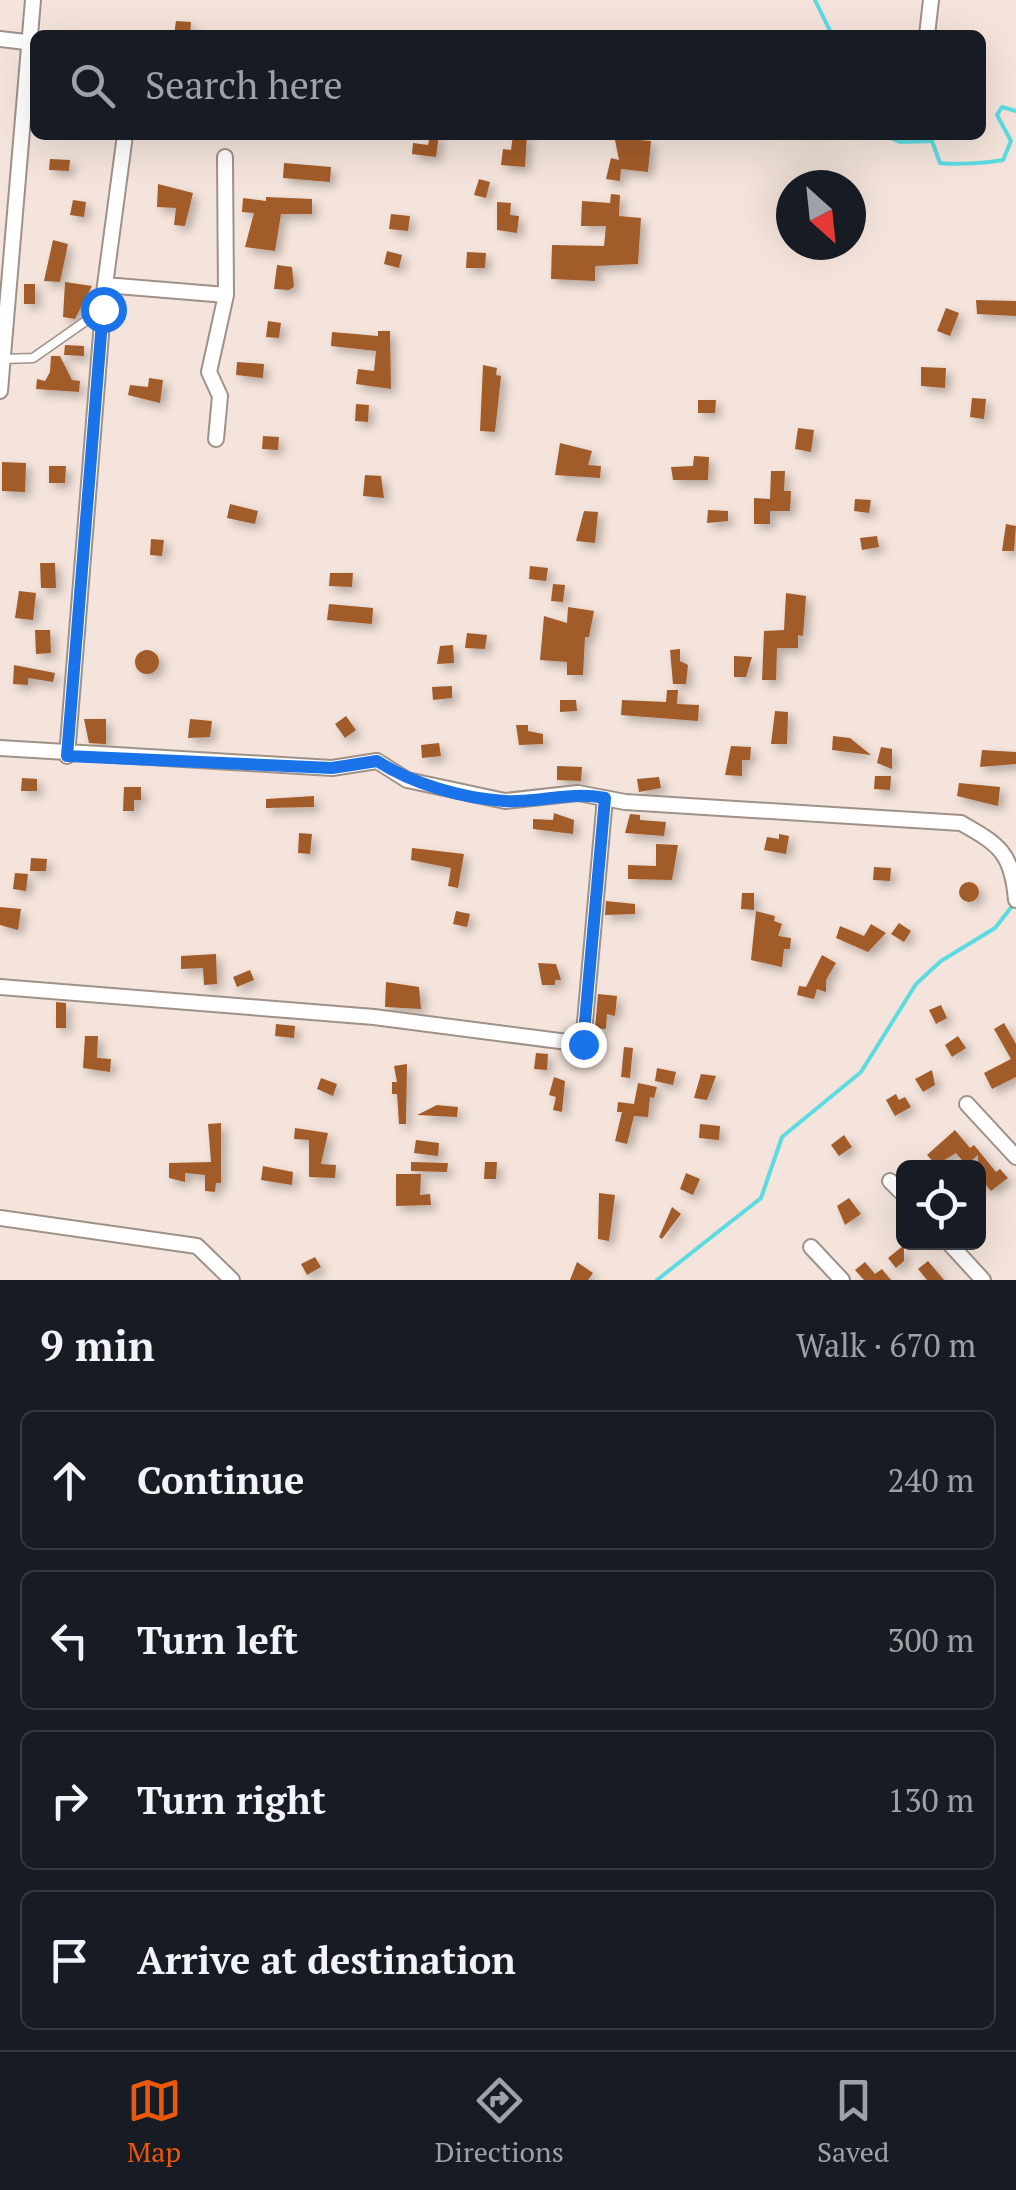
<!DOCTYPE html>
<meta charset="utf-8">
<style>
:root{--surface:#171b24;--page:#20242c;--text:#f1f3f6;--muted:#9ea1a6;--line:#363941;--accent:#ea580c}
body{margin:0;font-family:"PT Serif",serif;background:var(--page);color:var(--text)}
.controls{position:absolute;right:30px;bottom:30px;display:grid;overflow:hidden;border-radius:15px;box-shadow:0 10px 40px #0002}
.controls button{width:90px;height:90px;display:grid;place-items:center;padding:0;border:0;border-bottom:2px solid var(--line);background:var(--surface);color:var(--text);font:50px sans-serif}
.compass{position:absolute;left:776px;top:170px;width:90px;height:90px;border-radius:50%;background:var(--surface);box-shadow:0 10px 40px #0002;rotate:153deg}
.stop{position:absolute;width:30px;height:30px;margin:-22px;border:8px solid #1a73e8;border-radius:50%;background:#fff}
.stop.end{background:#1a73e8;border-color:#fff;box-shadow:0 2px 10px #0008}
.list{margin:0;padding:0;list-style:none}
h2{display:flex;justify-content:space-between;align-items:center;height:130px;margin:0;padding:0 40px;font-size:42px}
h2 small{font-size:32px;font-weight:400;color:var(--muted)}
.list li{display:grid;grid-template-columns:65px 1fr auto;gap:30px;align-items:center;box-sizing:border-box;height:140px;margin:0 20px 20px;padding:0 20px;border:2px solid var(--line);border-radius:15px}
.list b{display:block;font-size:38px;white-space:nowrap}
.list em{font-size:32px;font-style:normal;color:var(--muted)}
.icon{flex:none;width:55px;height:55px;fill:none;stroke:currentColor;stroke-width:2;stroke-linecap:round;stroke-linejoin:round}
.map{position:relative;flex:none;width:1016px;height:1280px;overflow:hidden}
.search{position:absolute;background:var(--surface);box-shadow:0 10px 40px #0002;left:30px;right:30px;top:30px;height:110px;display:flex;align-items:center;gap:25px;box-sizing:border-box;padding:0 35px;border-radius:15px;color:var(--muted);font-size:38px}
.sheet{height:770px;background:var(--surface)}
nav{display:flex;justify-content:space-around;align-items:center;box-sizing:border-box;height:140px;border-top:2px solid var(--line);background:var(--surface);font-size:28px;color:var(--muted)}
nav a{display:grid;justify-items:center;gap:5px}
nav .on{color:var(--accent)}
.map>svg:first-child{display:block}
</style>
<div class="map">
<svg width="1016" height="1280" viewBox="0 0 1016 1280">
<defs>
<filter id="shadow"><feDropShadow dx="5" dy="5" stdDeviation="5" flood-color="#0004"/></filter>
</defs>
<rect width="100%" height="100%" fill="#f4e4db"/>
<g fill="none" stroke-linecap="round" stroke-linejoin="round">
<!-- stream -->
<path stroke="#5ddbe1" stroke-width="4" d="M815,0L832,35
M883,135L900,142L932,141L940,163C954,165 988,163 1003,160L1011,141L997,115L1002,107L1016,111
M657,1280L761,1198L782,1137L861,1072L916,984L941,961L995,928L1013,905"/>
</g>
<!-- building -->
<path fill="#a25c2c" filter="url(#shadow)" d="M176,21L191,22L190,35H174Z
M430,135H439L436,157L412,154L413,143L428,145Z
M513,135H527L525,167L501,165L503,149L511,150Z
M614,135H639L638,140L651,141L648,172L621,169L620,181L606,179L611,158L619,160Z
M50,159L70,160L69,171L49,170Z
M284,163L331,167L330,182L283,178Z
M479,179L490,182L486,198L474,195Z
M158,184L193,193L185,226L174,225L176,208L157,207Z
M611,194L620,195L619,216L641,218L638,264L595,266V281L551,279L552,245L604,246L606,226H581L582,201L610,203Z
M266,197L312,199V214H281L275,251L245,247L254,213L242,212L243,198L266,201Z
M73,200L86,202L84,217L70,215Z
M497,202L511,203L510,215L519,216L517,233L497,230Z
M391,214L410,216L408,231L389,229Z
M53,240L68,244L60,282L44,281Z
M387,251L402,255L399,268L384,264Z
M467,252L486,253L485,268H466Z
M277,265L292,267L294,287L289,290L274,289Z
M65,282L92,286L75,319L63,317Z
M24,284H35V304H24Z
M976,300L1016,301V316L977,314Z
M946,308L959,313L950,336L937,331Z
M268,321L281,323L279,338L266,337Z
M378,331H390L391,389L356,384L358,369L374,371L376,351L331,346L332,332L378,336Z
M65,345L84,346V356L64,355Z
M51,356H60L72,380L80,381L79,392L36,389L37,379L45,381L50,372Z
M237,362L264,364L263,378L236,375Z
M483,365L497,368L496,375L501,376L495,432L480,431Z
M921,367L946,368L945,388L921,386Z
M149,378L163,380L160,403L128,395L130,385L148,387Z
M972,398L986,399L984,419L970,417Z
M698,400H716L715,413H698Z
M356,404L369,405L368,422L355,421Z
M798,428L814,430L811,452L795,449Z
M263,436L279,437L278,450L262,449Z
M560,443L592,451L588,465L601,466L600,478L555,475Z
M694,456L709,457L708,480H673L671,467L693,466Z
M2,462L26,463L25,492L2,491Z
M49,466H66L65,483H49Z
M771,471H785L784,491H791L790,511H770V524H754V498L770,499Z
M365,475L381,476L384,498L363,496Z
M855,499L871,500L869,513L854,511Z
M230,504L258,511L255,524L227,518Z
M708,510L728,511V521L707,523Z
M584,511L598,512L595,543L576,541Z
M1006,524L1016,526L1014,551H1002Z
M877,536L879,547L862,550L860,538Z
M151,539L164,540L162,556L150,555Z
M40,563H55L56,588H41Z
M530,566L548,568L546,581L529,579Z
M330,573H353L352,587L329,586Z
M553,584L565,585L563,602L551,601Z
M19,591L36,593L33,620L15,618Z
M786,593L806,596L803,636L798,635V648H777L776,680H762L764,631L784,630Z
M329,604L373,608L372,624L327,620Z
M568,607L594,611L589,637H585L583,675H567V662L540,660L544,616L567,623Z
M35,630H50L51,653L36,654Z
M467,633L487,635L485,649L465,648Z
M453,645L454,663L437,664L440,646Z
M680,649V661L688,665L686,684H673L670,650Z
M135 662a12 12 0 1 1 24 0a12 12 0 1 1-24 0Z
M734,656L752,657L746,677H734Z
M14,665L55,673L53,682L28,678V685L13,684Z
M452,686V698L433,700L432,687Z
M667,690H678L677,704L699,705L698,721L621,715L622,700L666,702Z
M560,700H576L577,711L560,712Z
M775,711L788,712L787,744H771Z
M346,716L356,730L345,738L335,724Z
M84,719H106V744L89,743Z
M190,719L212,721L210,737L188,738Z
M516,725H528V731L543,734V744L519,745Z
M833,736L850,738L871,755L832,750Z
M439,743L441,756L422,758L421,745Z
M731,746L751,747L750,760H742V776L725,775Z
M881,747L892,749V769L877,763Z
M982,750L1016,752V764L980,767Z
M557,766L582,767L581,781L557,780Z
M875,776H891L890,790L874,789Z
M659,777L661,788L639,792L637,779Z
M22,778L37,779V791H21Z
M959,783L1000,787L998,806L957,796Z
M124,787H141V800H134V811H123Z
M314,796V807L266,808V799Z
M554,813L574,820L573,834L533,829V819L553,820Z
M630,814L640,815V820L666,822L664,836L625,833Z
M299,833L312,834L310,854L298,853Z
M779,834L789,836L786,854L764,850L767,837L779,839Z
M656,844L678,845L672,880L628,879V865L656,866Z
M412,848L464,854L458,888L448,886L451,868L411,860Z
M31,858L47,859L46,871H30Z
M874,867L891,868L890,881L873,880Z
M15,873L28,874L26,891L13,889Z
M959 892a10 10 0 1 1 20 0a10 10 0 1 1-20 0Z
M742,893H754V910L741,909Z
M606,901L635,904V914L605,915Z
M0,907L21,909L18,930L0,925Z
M456,911L470,914L467,927L453,924Z
M756,911L775,916L774,921L782,924L778,936L791,938L790,949H784L782,967L751,960Z
M899,923L911,931L904,942L891,934Z
M871,924L886,933L868,952L836,938L840,926L864,936Z
M216,954L217,984L204,985L203,968L181,969V956Z
M822,955L836,963L826,980V992L817,989L814,999L797,995L799,986L806,987Z
M538,963L556,964L561,980H555V985H542Z
M250,970L254,980L237,987L233,977Z
M386,982L419,987L421,1009L385,1007Z
M598,994L617,996L615,1016L607,1014L606,1029L595,1028Z
M56,1002L66,1003V1028H56Z
M941,1005L947,1018L936,1024L929,1010Z
M1004,1023L1016,1044V1077L992,1089L984,1073L1011,1059L994,1029Z
M276,1024L295,1026L294,1038L275,1036Z
M85,1036H98L97,1058L111,1059L110,1072L83,1068Z
M958,1036L966,1048L952,1057L945,1045Z
M624,1047L633,1048L630,1078L621,1077Z
M536,1053L548,1054L547,1070L534,1069Z
M407,1064L406,1124H399L397,1094H392V1082H397L394,1066Z
M657,1068L676,1072L673,1085L655,1081Z
M932,1070L935,1085L923,1092L915,1079Z
M701,1074L716,1076L707,1100L694,1098Z
M554,1077L565,1081L562,1112L553,1110L556,1097L549,1095Z
M321,1078L337,1084L333,1096L317,1089Z
M638,1083L657,1087L654,1098L650,1097L648,1117L634,1116L627,1144L615,1141L622,1112H617L618,1102L634,1104Z
M896,1094L899,1100L905,1097L911,1107L895,1116L886,1100Z
M437,1105L458,1107L457,1117L417,1115Z
M221,1123V1183H216L215,1192L205,1191V1175L185,1173V1182L169,1178V1163L211,1162L208,1124Z
M700,1124L720,1126L719,1140L699,1138Z
M295,1128L328,1133L321,1164L336,1165L335,1178L309,1177V1140L294,1139Z
M955,1130L970,1148L974,1145L996,1172L1000,1169L1008,1178L991,1191L985,1184L978,1190V1155L966,1165L956,1153L936,1165L927,1155Z
M844,1135L852,1147L839,1156L831,1145Z
M416,1140L439,1143L438,1156L414,1153Z
M411,1162L448,1163L447,1172L411,1171Z
M485,1162H497L496,1179H484Z
M263,1166L293,1172L292,1185L261,1180Z
M686,1173L700,1179L693,1195L680,1189Z
M396,1174H421L420,1195L430,1194L431,1205L396,1206Z
M599,1193L615,1195L609,1241L598,1239Z
M849,1198L861,1214L845,1225L837,1206Z
M672,1207L681,1214L662,1239L659,1237Z
M904,1245V1261L896,1268L888,1258Z
M315,1257L321,1267L307,1275L301,1264Z
M928,1261L944,1280H927L918,1269Z
M577,1262L593,1273L588,1280H570Z
M865,1262L875,1274L882,1269L891,1280H864L855,1270Z"/>
<g fill="none" stroke-linecap="round" stroke-linejoin="round">
<!-- lane casing -->
<g stroke="#9f9188" stroke-width="11">
<path id="lane" d="M3,359L33,358L103,309"/>
</g>
<!-- street casing -->
<g stroke="#9f9188" stroke-width="18">
<path id="street" d="M927,35L931,0
M0,39L34,43
M105,285L226,295
M0,391L33,0
M216,439L220,396L209,372L226,295L225,157
M0,748L332,768L377,761L407,780L505,801L578,793L625,802L961,823C1000,845 1012,853 1016,900
M67,756L105,285L125,135
M0,987L374,1017L583,1044L605,798
M967,1104L1016,1157
M890,1181L904,1195
M0,1218L197,1246L232,1280
M948,1242L983,1280
M811,1247L842,1280"/>
</g>
<!-- lane -->
<use href="#lane" stroke="#fff" stroke-width="8"/>
<!-- street -->
<use href="#street" stroke="#fff" stroke-width="14"/>
</g>
<g fill="none" stroke-linecap="round" stroke-linejoin="round">
<!-- route -->
<path stroke="#1a73e8" stroke-width="12" d="M103,309L67,756L332,768L377,761C413,784 461,798 504,801C539,803 570,791 605,798L583,1044"/>
</g>
</svg>
<div class="controls">
<button><svg class="icon" aria-label="locate" viewBox="0 0 24 24"><circle cx="12" cy="12" r="6"/><path d="M12 2v4M12 18v4M2 12h4M18 12h4"/></svg></button>
</div>
<svg class="compass" viewBox="-18 -18 36 36"><path d="M0-13l5 13h-10z" fill="#e53935"/><path d="M0 13l5-13h-10z" fill="#9ea1a6"/></svg>
<div class="stop" style="left:103px;top:309px"></div>
<div class="stop end" style="left:583px;top:1044px"></div>
<div class="search"><svg class="icon" aria-label="search" viewBox="0 0 24 24"><circle cx="10" cy="10" r="6"/><path d="M15 15l6 6"/></svg>Search here</div>
</div>
<section class="sheet">
<h2>9 min<small>Walk · 670 m</small></h2>
<ul class="list">
<li><svg class="icon" aria-label="ahead" viewBox="0 0 24 24"><path d="M12 20V5M6 11l6-6 6 6"/></svg><div><b>Continue</b></div><em>240 m</em></li>
<li><svg class="icon" aria-label="left" viewBox="0 0 24 24"><path d="M17 20v-9H6M10 6l-5 5 5 5"/></svg><div><b>Turn left</b></div><em>300 m</em></li>
<li><svg class="icon" aria-label="right" viewBox="0 0 24 24"><path d="M7 20v-9h11M14 6l5 5-5 5"/></svg><div><b>Turn right</b></div><em>130 m</em></li>
<li><svg class="icon" aria-label="arrive" viewBox="0 0 24 24"><path d="M6 21V4h12l-3 4 3 4H6"/></svg><div><b>Arrive at destination</b></div></li>
</ul>
</section>
<nav>
<a class="on"><svg class="icon" aria-label="map" viewBox="0 0 24 24"><path d="M3 6l6-2 6 2 6-2v14l-6 2-6-2-6 2zM9 4v14M15 6v14"/></svg>Map</a>
<a><svg class="icon" aria-label="directions" viewBox="0 0 24 24"><path d="M12 3l9 9-9 9-9-9zM9 14v-3h6M13 9l2 2-2 2"/></svg>Directions</a>
<a><svg class="icon" aria-label="saved" viewBox="0 0 24 24"><path d="M7 4h10v16l-5-4-5 4z"/></svg>Saved</a>
</nav>
